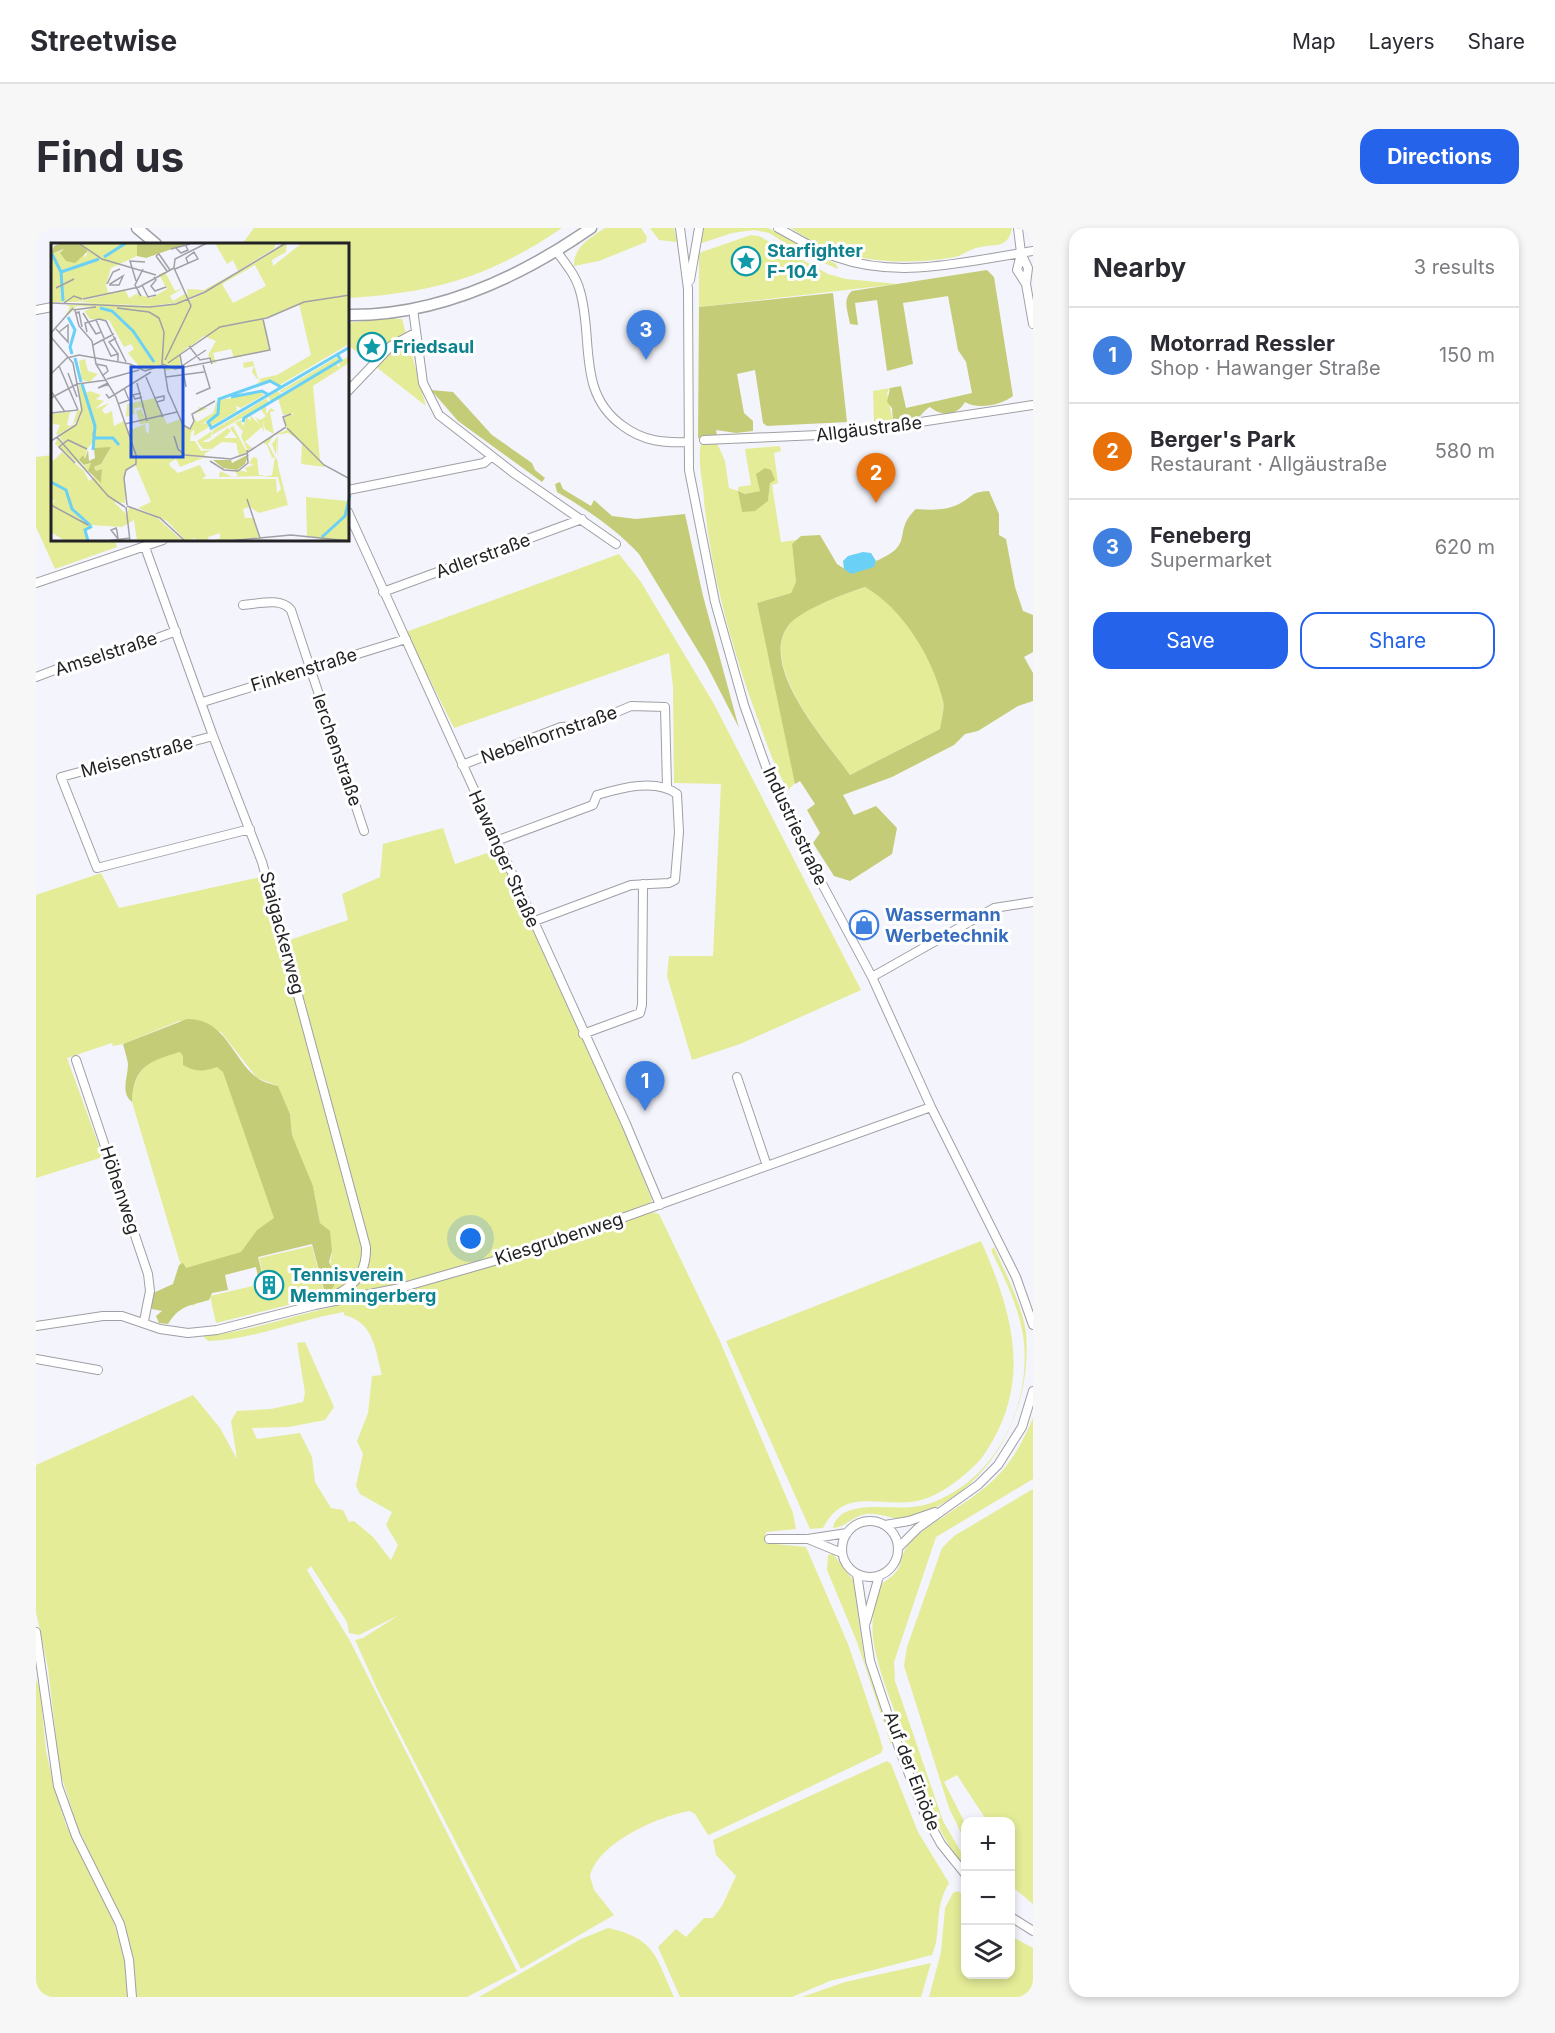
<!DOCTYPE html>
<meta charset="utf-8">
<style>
:root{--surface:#fff;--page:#f7f7f7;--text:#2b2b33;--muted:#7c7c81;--line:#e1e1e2;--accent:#2563eb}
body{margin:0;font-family:Inter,sans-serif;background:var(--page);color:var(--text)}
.controls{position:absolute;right:18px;bottom:18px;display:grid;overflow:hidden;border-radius:12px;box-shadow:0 3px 9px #0003}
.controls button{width:54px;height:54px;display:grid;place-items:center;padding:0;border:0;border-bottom:2px solid var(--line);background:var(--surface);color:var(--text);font:30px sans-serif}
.you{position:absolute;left:435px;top:1011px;width:21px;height:21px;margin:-15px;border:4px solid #fff;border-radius:50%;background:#1a73e8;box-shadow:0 0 0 9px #1a73e833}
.badge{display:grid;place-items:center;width:39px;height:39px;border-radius:50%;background:var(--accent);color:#fff;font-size:20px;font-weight:700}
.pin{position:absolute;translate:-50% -50px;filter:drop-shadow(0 2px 3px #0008)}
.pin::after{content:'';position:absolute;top:32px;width:21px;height:18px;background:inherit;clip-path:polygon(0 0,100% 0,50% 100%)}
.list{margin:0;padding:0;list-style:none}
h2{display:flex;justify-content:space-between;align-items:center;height:78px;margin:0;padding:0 24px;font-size:26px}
h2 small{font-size:20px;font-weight:400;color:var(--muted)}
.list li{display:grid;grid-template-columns:39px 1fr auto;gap:18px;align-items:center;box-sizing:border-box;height:96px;padding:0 24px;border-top:2px solid var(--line)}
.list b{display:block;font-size:22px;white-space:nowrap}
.list p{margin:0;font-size:20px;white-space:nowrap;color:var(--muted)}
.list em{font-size:20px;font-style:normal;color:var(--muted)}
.actions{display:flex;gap:12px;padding:18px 24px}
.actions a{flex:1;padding:14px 0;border:2px solid var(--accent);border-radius:18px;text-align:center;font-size:21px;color:var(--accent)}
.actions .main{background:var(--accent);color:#fff}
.icon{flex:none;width:33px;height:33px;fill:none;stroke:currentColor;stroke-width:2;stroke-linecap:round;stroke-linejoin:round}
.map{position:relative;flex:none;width:997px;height:1769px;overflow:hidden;border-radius:18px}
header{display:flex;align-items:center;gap:36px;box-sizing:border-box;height:84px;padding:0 30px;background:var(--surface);border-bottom:2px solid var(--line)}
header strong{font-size:28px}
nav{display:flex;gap:33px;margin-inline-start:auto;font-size:21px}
.intro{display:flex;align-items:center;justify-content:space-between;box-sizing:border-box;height:144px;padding:0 36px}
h1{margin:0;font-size:42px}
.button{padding:15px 27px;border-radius:18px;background:var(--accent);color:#fff;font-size:21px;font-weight:700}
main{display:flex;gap:36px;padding:0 36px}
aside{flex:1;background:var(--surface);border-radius:18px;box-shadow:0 3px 9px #0003}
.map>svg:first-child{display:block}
</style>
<header>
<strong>Streetwise</strong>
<nav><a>Map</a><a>Layers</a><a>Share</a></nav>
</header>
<div class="intro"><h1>Find us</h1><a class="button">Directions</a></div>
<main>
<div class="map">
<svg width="997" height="1769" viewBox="0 0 997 1769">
<rect width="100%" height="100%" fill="#f4f4fc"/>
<!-- green -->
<path fill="#e4ec98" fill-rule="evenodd" d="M218,0H526C454,49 398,65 312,70V16H206Z
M569,0H605L611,9L610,14L563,33L538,38C537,19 555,9 569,0Z
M614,0H638L641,14L623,12Z
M666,0H732L800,36L802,41L767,26L733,5L718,2L696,5L663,16Z
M755,0H976C972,22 958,15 940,20C932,22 927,27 919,29C863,39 802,34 755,0Z
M715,7L723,8L792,46L810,51L862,56L663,79V25Z
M352,90L366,91L390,178L312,117V95Z
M854,160L851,165L857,194L838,193L837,163Z
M672,213L681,215L689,233L693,260L702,263V259L715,257L709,221L744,218L745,223L738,225L742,255L736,257L745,314L761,312L756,316L760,354L755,365L721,375L759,555L752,562C736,535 728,507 717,478C692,407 673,336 667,261C665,246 662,230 665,215ZM734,255L732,273L706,284L703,263L709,266L724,263V256Z
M16,227V312H79L81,319L19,341L0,299V229Z
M583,326L605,354L678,476L825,762L704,816L656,832L631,748L633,728H677L685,556L638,555L637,459L633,425L418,500L370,404Z
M829,359C867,381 898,430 907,473C909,481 905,493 904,501L814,547C791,514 723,439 752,398C763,382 810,365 829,359Z
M407,600L419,636L460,622L589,905L616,972L611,978C511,1014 410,1048 305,1068C323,1055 335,1046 334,1022L251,713L312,692L306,666L344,649L347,616Z
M65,645L83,680L225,649L232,664L328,1024C326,1048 308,1057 290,1069L296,1023L284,995L277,958L256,907L254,886L242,858L221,850L185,804L143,793L87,816L77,818L76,815L31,830L67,929L0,950V667Z
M155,823L190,842L242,995L188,1046L172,1067L157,1078L96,874C97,837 120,826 155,823Z
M615,984L623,986L683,1111L757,1285L760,1301L730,1304L729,1315L770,1319L812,1416L843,1507L847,1521L845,1525L675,1606L672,1607L659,1586L654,1583C622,1588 562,1615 554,1648L558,1662L578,1687L485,1741L342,1463L319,1412L327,1410L363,1387L323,1407L313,1405L311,1394L275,1338L271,1342L314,1413L481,1743L431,1769H101L97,1733L89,1699L42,1600L24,1544L12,1440L0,1384V1237L157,1167L184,1200L201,1231L195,1193L201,1183L235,1181L267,1174L269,1165L261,1115L269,1114L298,1179L289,1192L253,1199L216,1200L221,1211L264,1205L276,1229L279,1254L295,1280L307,1282L313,1294L318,1293L337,1309L355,1332L362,1317L350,1297L356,1284L324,1266L320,1258L327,1226L321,1213L332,1185L336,1148L346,1147C339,1121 338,1094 308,1087V1084C261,1092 220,1111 172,1113L167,1108C213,1104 255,1088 300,1078C408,1055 511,1021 615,984Z
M945,1013C979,1090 997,1159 945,1231C929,1248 905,1268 881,1273C843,1280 809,1258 787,1300L774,1301L690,1113Z
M276,1018L289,1068L180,1095L174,1068L229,1055L223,1030Z
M958,1019C970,1047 985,1074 990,1104C997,1183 953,1268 874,1289C858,1294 846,1284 830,1286C817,1288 810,1299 797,1300C798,1291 807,1284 815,1282C840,1275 867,1284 892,1276C961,1253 997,1175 987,1107C982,1077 968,1049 955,1022Z
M997,1190V1251L900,1309L858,1434L859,1453L907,1593L929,1631V1640C896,1599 881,1547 864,1498C854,1470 841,1440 837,1410C835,1390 839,1374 845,1356C873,1339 859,1333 873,1316C883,1303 900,1294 913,1285C959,1255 975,1241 997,1190Z
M997,1261V1676L979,1661L975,1649V1594L951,1593L921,1547L908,1554L929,1595V1613L913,1580L868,1438L871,1419L906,1320L918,1308Z
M797,1326L817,1352L829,1435L857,1513L855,1516L821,1414L791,1342L792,1327Z
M0,1451L4,1461L10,1523L19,1563L30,1597L77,1692L88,1728L93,1769H0Z
M851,1533L855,1536L882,1604L913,1655C896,1684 907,1701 896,1727L794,1753L756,1769H644L622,1719L640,1701L650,1709L668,1690H677L686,1678L700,1648L680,1627L677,1612Z
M922,1663L929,1669L930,1746H975V1708L997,1720V1769H893L905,1724L909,1680L917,1665Z
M572,1700C619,1710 620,1729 638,1769H443L545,1711Z
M895,1735L885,1769H766L809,1754Z"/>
<!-- forest -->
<path fill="#c5cc77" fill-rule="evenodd" d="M951,42L958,49L977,168C966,177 941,182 929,174C921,188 906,189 894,179C882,185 884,201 857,194L856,180L851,174L854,160L865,158L870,180L936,165L930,134L922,122L912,68L867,75L877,136L851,143L841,72L819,75L822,97L814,96C812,84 806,71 816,63Z
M797,65L811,194L731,198L727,195L719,142L701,146L708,185L717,193V203L700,205L680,202L681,208L662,210L663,79Z
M395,162L417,164L456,207L496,235L499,242L509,250L506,254L422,193Z
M729,240L735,242L739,252L734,255L732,273L719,283L706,284L702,263L709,266L724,263L720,246Z
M524,254L527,261L555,278L558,272L576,288L600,291L649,286L667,368L703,500L670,436L603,326C581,302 549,280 521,264L519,256Z
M953,263L963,286V307L970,311L979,359L987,383L997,387V424L988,429L997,445V473L982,478L942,503L929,506L918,517L856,549L807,567L818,587L840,578L861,600L856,626L814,653L798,648L777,615L784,605L771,582L779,576L764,553L759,556L721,375L755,365L760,354L756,316L765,308L784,307L801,336L815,345L837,339L840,333C881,316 855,304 880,281C895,282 909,283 923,276C938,268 934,264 953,263ZM829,359C867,381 897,430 907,473C909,481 905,493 904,501L814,547C791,514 722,439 752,398C764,382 810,365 829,359Z
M151,791C189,790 196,830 220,849C226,854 235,856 242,858L254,886L256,907L277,958L284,995L294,1003L296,1023L293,1034L299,1048L298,1058L290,1069L276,1016L222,1029L228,1053L223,1054L220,1039L189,1047L192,1062L176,1065L173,1072C153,1078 144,1077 132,1096L123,1095L120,1088L126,1083L116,1081L115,1066L137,1056L143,1037L147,1035L150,1040L205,1024L221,1002L238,990L187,844L181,839C167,844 160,844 147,837V828L144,824C113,833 97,839 96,874C84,865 92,849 92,836C91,830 89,823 87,816Z"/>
<!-- water -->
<path fill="#6ad0f6" d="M827,324L835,325L840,333L838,339L815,346L808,341L807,333L812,328Z"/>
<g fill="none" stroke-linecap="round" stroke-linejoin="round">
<!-- minor casing -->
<g stroke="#9f9fa6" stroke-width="10">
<path id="minor" d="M644,0L652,61L653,242L679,374L708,477L730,539L784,652L836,749L895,879L980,1049L997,1097
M742,0C761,10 779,22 800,29C864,52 932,33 997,23
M982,0L985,25L992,40L990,56L997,96
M521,24C530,36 540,48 544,63C558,111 540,165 587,198C607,213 627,215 652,214
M985,26L981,42L990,56
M654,52L663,0
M377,81L387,155L403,187L479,246L580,316
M0,82L16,79
M312,163L355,118L379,105
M668,212L805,206L997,177
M312,262L448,235L456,228
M312,284L590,896L624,977
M109,319L177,508L226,634L330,1019C331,1050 313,1062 287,1073
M0,355L127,312
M347,364L546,291
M207,377C222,376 245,369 255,382L328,603
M0,449L29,438L79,426L140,403
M167,474L370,411
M177,508L25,549L61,640L214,601
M426,537L525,499L548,498L595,478L629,479L631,558
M460,613L557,577L561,567C585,560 620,550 641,566L643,604L639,652L633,655L595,657L496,694
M836,749L958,680L997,674
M547,806L604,785L606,777L607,656
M40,832L112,1046L114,1063L108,1093
M701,849L731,938
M0,1098L67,1088H86L124,1101L152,1105L181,1102L279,1077L364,1060L500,1021L895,879
M0,1131L62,1142
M806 1321a28 28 0 1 1 56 0a28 28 0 1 1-56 0Z
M849,1297L873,1293L899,1284
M733,1311H772L811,1305
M772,1311L806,1325
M863,1319L882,1300L942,1257L962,1237L986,1199L997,1163
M821,1346L834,1433L864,1523L889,1587L905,1616L930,1647
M830,1394L843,1348
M0,1404L22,1558L40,1608L84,1696L93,1732L96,1769
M975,1689L997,1703"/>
</g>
<!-- tertiary casing -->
<g stroke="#9f9fa6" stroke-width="13">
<path id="tertiary" d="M101,0L120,16
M312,87C401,88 483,50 555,0"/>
</g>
<!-- minor -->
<use href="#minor" stroke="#fff" stroke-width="8"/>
<!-- tertiary -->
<use href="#tertiary" stroke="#fff" stroke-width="10"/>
</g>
<!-- icons -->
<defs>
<g id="sight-ring" transform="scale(1.5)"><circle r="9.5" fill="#fff" stroke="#0f9aa8" stroke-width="1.5"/><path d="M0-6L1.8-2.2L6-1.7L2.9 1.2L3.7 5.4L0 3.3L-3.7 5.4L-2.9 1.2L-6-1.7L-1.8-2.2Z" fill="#0f9aa8"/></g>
<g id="shop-ring" transform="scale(1.5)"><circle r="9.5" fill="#fff" stroke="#3f7fe0" stroke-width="1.5"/><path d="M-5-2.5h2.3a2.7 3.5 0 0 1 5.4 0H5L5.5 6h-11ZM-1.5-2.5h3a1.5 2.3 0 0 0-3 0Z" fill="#3f7fe0"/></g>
<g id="building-ring" transform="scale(1.5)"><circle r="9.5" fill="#fff" stroke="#0f9aa8" stroke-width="1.5"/><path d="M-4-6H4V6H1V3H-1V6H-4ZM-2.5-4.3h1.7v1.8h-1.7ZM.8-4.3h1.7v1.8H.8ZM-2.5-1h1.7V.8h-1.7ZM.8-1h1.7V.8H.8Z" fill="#0f9aa8"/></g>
</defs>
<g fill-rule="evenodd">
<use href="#sight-ring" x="710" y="33"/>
<use href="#sight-ring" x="336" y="119"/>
<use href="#shop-ring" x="828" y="697"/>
<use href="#building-ring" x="233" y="1057"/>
</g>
<g text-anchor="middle" stroke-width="6" stroke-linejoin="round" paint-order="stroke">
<!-- culture labels -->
<g font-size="18" font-weight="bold" fill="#0d838f" stroke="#fff" text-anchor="start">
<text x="731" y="29">Starfighter<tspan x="731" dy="21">F-104</tspan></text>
<text x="357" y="125">Friedsaul</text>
<text x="254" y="1053">Tennisverein<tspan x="254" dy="21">Memmingerberg</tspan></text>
</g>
<!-- street labels -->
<g font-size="18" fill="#232326" stroke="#fff">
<text transform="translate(833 201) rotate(-7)" y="6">Allgäustraße</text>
<text transform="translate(447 328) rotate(-20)" y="6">Adlerstraße</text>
<text transform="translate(70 426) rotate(-18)" y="6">Amselstraße</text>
<text transform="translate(268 442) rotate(-17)" y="6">Finkenstraße</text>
<text transform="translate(513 507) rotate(-19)" y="6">Nebelhornstraße</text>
<text transform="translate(301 522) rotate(71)" y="6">lerchenstraße</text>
<text transform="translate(101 529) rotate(-15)" y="6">Meisenstraße</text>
<text transform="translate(759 598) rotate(65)" y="6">Industriestraße</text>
<text transform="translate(468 631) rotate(66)" y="6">Hawanger Straße</text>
<text transform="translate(246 705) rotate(75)" y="6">Staigackerweg</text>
<text transform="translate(84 962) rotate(72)" y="6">Höhenweg</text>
<text transform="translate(523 1011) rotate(-18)" y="6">Kiesgrubenweg</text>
<text transform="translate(876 1543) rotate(69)" y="6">Auf der Einöde</text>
</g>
<!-- shop labels -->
<g font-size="18" font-weight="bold" fill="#366cbe" stroke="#fff" text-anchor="start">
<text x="849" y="693">Wassermann<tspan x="849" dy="21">Werbetechnik</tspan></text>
</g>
</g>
<!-- overview -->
<g transform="translate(15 15)">
<rect width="298" height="298" fill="#f4f4fc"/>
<path d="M30,0H86V13L60,25L55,42L57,49H61L26,59H0V11L13,7L15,18L25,17L32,9L34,15L37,8ZM164,0H225L223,5L232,0L158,46L128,59L101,63L28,59L74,47L78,55L85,51L100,55L116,46L108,31L114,29L124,48L132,45L119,53L122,58L135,50L137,53L136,46L153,47L187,28L182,17L176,21ZM236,0L235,9L221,17L222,23L251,0H298V101L227,143L220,137L205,141L210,137L206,136L201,129L203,123L193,125L192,120L202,118L207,136L226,132L260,112L248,61L212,76L219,107L183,115L180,106L162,110L165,120H162L157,112L165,98L153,93L140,103L144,105L138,103L128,112L130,124L114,128V123L108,126L111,121L100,127L90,126L77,110L83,106L80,101L73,104L58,77L39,76L33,68L45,64L26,63L13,76L21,67L14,73L19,64L15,62H24L22,65L26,61L44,60L104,64L139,57ZM204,22L215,43L182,60L171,41ZM288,113L289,118L230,150L229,148ZM298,113V120L262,143L269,217L274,224L250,221L251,199L237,190L224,192L236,187L233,174L244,170L232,172L227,155L220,158L217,154L227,148L231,153L285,121L289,125L288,119ZM34,116L37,128L47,131L38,139L31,137L28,118ZM28,141L34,146L35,156L39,169L35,150L39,148L50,152L45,156L53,158L44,166L58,160L51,167L54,171L61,168L63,183L73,178L77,188L94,181L95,188L98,191V180L89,181L85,168L90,166L95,176L93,168L89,164L83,166L84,171L75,174L76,161L104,155L116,181L129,176L139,187L144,177L142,172L149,167L147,164L157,165L142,172L146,179L162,170L166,157V171L151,181L156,180L158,184L143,193V186L140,190L139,198H144L150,208L160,207L153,211L151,208L156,215L133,211L125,201L132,212L152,215L129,224L125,216L118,220L119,223L127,230L149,222L155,233L151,236H225L226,250L230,246L227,234H213L221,232L224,214L221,215L216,202L211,199L223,192L217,201L227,219L226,196L225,212L221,201L227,193V223L237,262L208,270L199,264L192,266L194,275H203L209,298L205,295L161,298L169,295V290L157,294L158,298H144L145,295L135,298L116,278L87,265L100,259L84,221L74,228V260L63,259L75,271L79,264L104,273L132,298H86L83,277L71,284L40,282L41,286L34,287L37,298H14L0,289V261L5,257L0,258V215L2,218L11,209L33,228L38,238L43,234L50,240L51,226L45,228L43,224L50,221L58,208L57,205H43L42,199L36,206L34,216L32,212L28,218L32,223L41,220L37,229L4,201L7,195L14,202L8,193L30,174ZM210,149L213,152L190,165L185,163L186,168L160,183L159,178L167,171L169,157ZM216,155L217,160L161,192L162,187ZM215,162V171L220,165L224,168L219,169L223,191L214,186L212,176L213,190L211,184L194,199L201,205L197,208L190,193L192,188L184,180L190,177L192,184L195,174L200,178L199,172L209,182L204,174L209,177L215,173L210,167ZM31,166L26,180L21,183L7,192L5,191L9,182L2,181L0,171L19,169L16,182L21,183L26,168ZM182,183L196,209L188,213L185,200L171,199L161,206H152L146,198L161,188L160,194L151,199H158L177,185L180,188L173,195H186L179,185ZM202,214L206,215L208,232H214L211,233L168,234L169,228L182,234L187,233L183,226L196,229L194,225L202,222L198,220ZM298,252V298H266L270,295L256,293L255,254L296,258Z" fill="#e4ec98" fill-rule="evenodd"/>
<path d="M11,0H29L37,8L24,20L15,18L9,10L13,6L0,11L3,3ZM86,0H138L95,15L86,13ZM41,189L43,191V205L60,204L50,221L43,224L45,228L51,226L50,240L37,228L40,220L33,222L28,217L32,212L34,216L37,207L38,218L44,215ZM198,211L194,221L186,227L172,225L162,217H180L181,220Z" fill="#c5cc77"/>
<path fill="none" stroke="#6ad0f6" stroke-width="3" d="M1,11L10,29L12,58M53,14L75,0M10,29L48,16M49,65L61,68L82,88L103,119M17,74L24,87L19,104L21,111M24,115L30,139M31,141L44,183L42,207M180,154L211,148L218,152M192,179L193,175L290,117L286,111M159,186L299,104M161,186L157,179L167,171L168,156L219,138L230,144M42,195H62L68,202M0,239L15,247L21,266L39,282M271,294L294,273L299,252M37,298L34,287L41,283"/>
<path fill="none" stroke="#a0a0a6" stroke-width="1.5" d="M29,1L51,16L105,32M125,5L130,10L137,7L135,3M120,6L139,1M105,13L108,11L119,27M105,13L116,28M123,25L124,16L156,0M124,26L147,16L143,9L135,15L137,20M72,33L68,42H59V41ZM103,34L105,37L100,43L104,48L115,44M85,38L79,18L94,19M56,41L62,29L69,26M91,42L97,54L105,52M5,45L23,36M87,49L90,53L84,42L92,26M32,56L88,44L123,25M0,60L99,64L125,61L154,49L235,0M13,60L23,53L31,56M66,65L98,69L108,75L113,89L111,121L124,126L219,107L212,76M22,67L45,64M24,67L28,83L41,98L45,121L65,154L85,212V221L75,227L73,235L76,262M25,70L28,69L31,84M32,70L45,91L50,89M45,77L53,95M5,86L17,99V82L8,89M36,89L34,80L48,76L55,78L75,119M0,90L22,65M65,95L58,99L67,111M52,96L60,113L67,111V118M42,102L63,91M138,103L149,117L159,115L161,121M129,112L135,144M114,117L140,63L123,25M117,120L169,84L216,75L253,59L299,52M45,121L55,123L57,128L51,133M8,123L27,167M113,123L117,148L132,182M131,123L155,107M17,130L26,154M0,131L16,115L28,112L79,121L94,128L112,122M95,134L112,174M115,134L153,129M56,136L88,127M57,140L47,145L58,141M86,140L96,178M0,148L14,169M90,150L82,152L84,156L91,154M55,151L58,155L100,129M145,151L159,145L152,122M0,155L26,141L56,137M104,155L113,153V157L106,159M67,161L78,157L73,145M0,170L27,167M74,181L126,169M132,182L139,186L143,178L141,171L164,158M235,183L232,174L240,171M236,185L273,222L299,236M123,193L127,206L134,212L180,216L194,211L235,184M6,194L57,253L74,264M0,198L25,182L31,167L22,120L0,94M159,218L173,227L187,228L197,220L196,207M24,220L8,204L17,197L36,206M196,256L209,295M0,262L37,282M76,263L109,275L134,298M75,264L79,298M65,285L66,288L67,296L60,287ZM55,298L79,295M177,298L240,292L299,298"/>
<path fill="#1d4ed8" fill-opacity="0.15" stroke="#1d4ed8" stroke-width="3" d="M80,124H132V214H80Z"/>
<rect width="298" height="298" fill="none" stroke="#232326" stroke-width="3"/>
</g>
</svg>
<div class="controls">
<button>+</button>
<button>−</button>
<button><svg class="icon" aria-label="layers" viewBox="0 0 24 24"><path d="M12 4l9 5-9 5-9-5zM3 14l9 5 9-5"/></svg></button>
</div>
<div class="you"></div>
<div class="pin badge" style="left:609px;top:883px;background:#3f7fe0">1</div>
<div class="pin badge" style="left:840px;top:275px;background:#e8710a">2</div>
<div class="pin badge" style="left:610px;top:132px;background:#3f7fe0">3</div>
</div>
<aside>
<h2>Nearby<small>3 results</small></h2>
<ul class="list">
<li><span class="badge" style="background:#3f7fe0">1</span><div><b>Motorrad Ressler</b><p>Shop · Hawanger Straße</p></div><em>150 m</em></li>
<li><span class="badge" style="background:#e8710a">2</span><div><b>Berger's Park</b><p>Restaurant · Allgäustraße</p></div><em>580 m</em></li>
<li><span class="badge" style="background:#3f7fe0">3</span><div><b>Feneberg</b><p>Supermarket</p></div><em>620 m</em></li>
</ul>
<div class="actions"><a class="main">Save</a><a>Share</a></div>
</aside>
</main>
